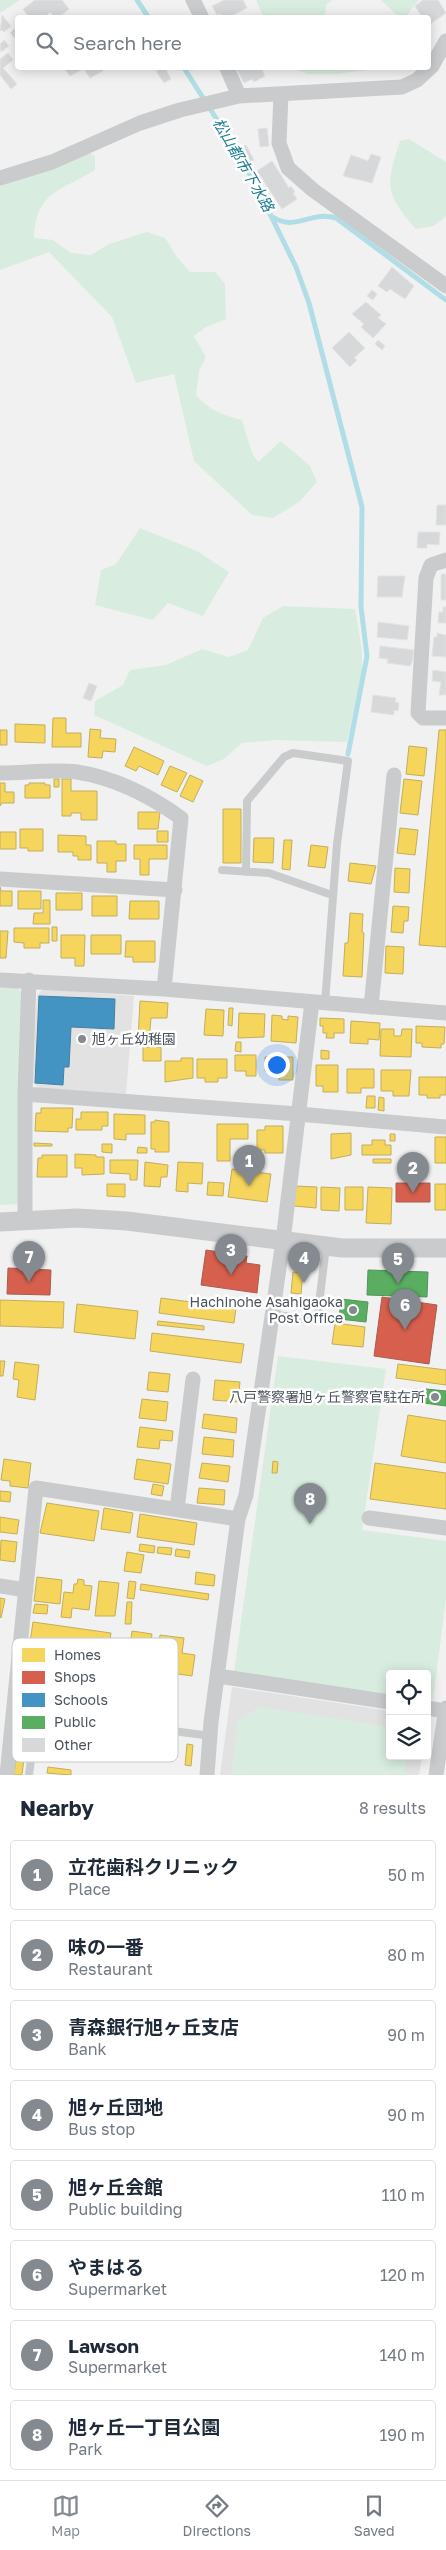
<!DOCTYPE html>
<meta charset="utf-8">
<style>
:root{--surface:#fff;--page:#f2f2f3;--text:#1f2937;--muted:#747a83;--line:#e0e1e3;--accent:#848a90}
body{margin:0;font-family:"Golos Text","Noto Sans JP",sans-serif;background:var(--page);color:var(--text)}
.controls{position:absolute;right:15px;bottom:15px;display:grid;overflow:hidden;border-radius:5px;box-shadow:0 2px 12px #0003}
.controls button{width:45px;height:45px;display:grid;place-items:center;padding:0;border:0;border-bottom:1px solid var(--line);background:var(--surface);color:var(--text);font:25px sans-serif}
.you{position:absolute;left:276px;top:1064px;width:18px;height:18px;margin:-12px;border:4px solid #fff;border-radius:50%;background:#1a73e8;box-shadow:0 0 0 8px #1a73e833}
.badge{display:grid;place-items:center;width:32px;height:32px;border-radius:50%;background:var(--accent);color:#fff;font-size:16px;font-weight:700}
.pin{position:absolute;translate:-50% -41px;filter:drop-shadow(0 1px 2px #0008)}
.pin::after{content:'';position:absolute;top:26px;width:18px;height:15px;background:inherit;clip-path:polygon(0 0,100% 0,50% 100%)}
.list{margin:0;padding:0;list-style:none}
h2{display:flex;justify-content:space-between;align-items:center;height:65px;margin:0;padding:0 20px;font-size:21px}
h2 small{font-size:16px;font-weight:400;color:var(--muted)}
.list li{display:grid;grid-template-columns:32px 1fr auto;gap:15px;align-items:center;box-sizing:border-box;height:70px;margin:0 10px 10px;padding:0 10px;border:1px solid var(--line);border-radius:5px}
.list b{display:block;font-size:19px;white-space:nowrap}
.list p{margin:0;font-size:16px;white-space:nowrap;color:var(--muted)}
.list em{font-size:16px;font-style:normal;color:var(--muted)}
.icon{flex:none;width:28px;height:28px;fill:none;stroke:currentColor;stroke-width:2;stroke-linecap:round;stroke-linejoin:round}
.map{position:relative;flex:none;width:446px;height:1775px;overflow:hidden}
.search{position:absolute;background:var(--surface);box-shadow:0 2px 12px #0003;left:15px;right:15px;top:15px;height:55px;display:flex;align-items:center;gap:12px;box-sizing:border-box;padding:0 18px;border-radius:5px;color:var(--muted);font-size:19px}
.sheet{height:705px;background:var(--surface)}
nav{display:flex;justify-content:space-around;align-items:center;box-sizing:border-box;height:70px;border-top:1px solid var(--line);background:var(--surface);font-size:14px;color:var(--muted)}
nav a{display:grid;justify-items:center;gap:2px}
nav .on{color:var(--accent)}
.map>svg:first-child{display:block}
</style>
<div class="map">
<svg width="446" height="1775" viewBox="0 0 446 1775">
<rect width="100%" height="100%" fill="#f1f1f1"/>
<!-- education -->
<path fill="#e3e2e2" d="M43,989L134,996L126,1094L40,1088L31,1082L37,995Z
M232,1687L390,1711V1756H422L419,1775H220Z"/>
<!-- green -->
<path fill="#d8eddf" d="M0,0H20L0,13Z
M256,0H332L326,5L325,17L264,18Z
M381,0H419L405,17L400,18Z
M293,68H382L336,74H308Z
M409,139L446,162V216L434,226L416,229C385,193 385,187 400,141Z
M88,152L95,156V170C61,191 36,191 34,238L53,240L71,253L91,255L109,244L147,232L165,238L177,257L190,272H215L225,284L226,319L206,327L194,336L206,357L199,371L196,395C209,410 222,415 242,420L252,453L258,462L281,441L310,466L317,482L299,502L273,518L252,515L194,461L174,374L136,383L112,317L49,252L0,270V186L53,169Z
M140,528L197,551L229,572L203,616L168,603L153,620L95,605L101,570L116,564Z
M283,606L355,609L362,650V672L347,742L275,740L242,743L224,759L207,766L94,715L95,701L123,685L130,670L166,665L202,649L229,657L248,650L263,618Z
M0,988H18L24,996L19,1204L0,1205Z
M278,1356L386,1369L362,1530L446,1541V1599L433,1700L427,1699V1674H390V1694L234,1672Z
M260,1707L390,1727V1756H407L404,1775H231L238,1721Z"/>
<!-- homes -->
<path fill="#f6d55c" stroke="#c2ae5c" d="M53,718H66V733H81V747H52Z
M15,724L45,725V743L15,742Z
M90,729L101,730L100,738L116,739L115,752L103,751L102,758L88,757Z
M0,730H7V745H0Z
M439,730H446V947L419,945Z
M409,746L427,748L424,776L406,774Z
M134,747L164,761L158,775L139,766L136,771L125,766Z
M170,766L187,773L177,792L161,785Z
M190,775L203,781L193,802L180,796Z
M54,779H59V787H54Z
M62,779H71V791H97V820H81V813H71V816H62Z
M404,779L422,781L418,815L400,813Z
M0,783H5V792H14V803H2L0,806Z
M29,783H45V785H50V798H25V785H29Z
M223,809H241V863H223Z
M138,812H160L158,829H138Z
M400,828L418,830L415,855L397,853Z
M20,829H43V851H28V848H20Z
M157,831H168V842H157Z
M0,832H16V849H0Z
M58,835L86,836V845H91V860H78V856H73V852H58Z
M254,838H274L273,863L253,862Z
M284,840H292L290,870L282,869Z
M97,841H116V844H126V861H116V872H107V863H97Z
M134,845H167V859H149V875H140V859H134Z
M311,845L328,847L325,868L308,866Z
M350,863L376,866L371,884L348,881Z
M395,868L410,869L409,893L394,892Z
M0,887L1,891H12V906H0Z
M18,891H41V909H18Z
M56,893H82V910H56Z
M92,896H117V916H92Z
M43,900H50V924H33L34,913H43Z
M130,901H159V919H129Z
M393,906L409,907L408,921H404L403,933L391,932Z
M350,913L363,914L362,932L364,933L362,977L343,976L345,943H348Z
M52,927H57V941H52Z
M14,928H49V943H40V948H24V943L14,942Z
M0,931H8L6,958H0Z
M61,935H85L84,966H75V958H61Z
M91,935H121V954H91Z
M126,941H155V962H133V957H125Z
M386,946L404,947L403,974L385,973Z
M140,1001L168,1003L167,1018H151L149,1041L138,1040Z
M229,1008H233L232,1026L228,1025Z
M206,1009L224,1010L223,1036L204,1035Z
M239,1013L265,1014L264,1037L238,1038Z
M272,1015L282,1016V1019L288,1020V1016L298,1017L296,1043L271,1041Z
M320,1018L344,1019V1033H334V1038H326L327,1033H323V1026H320Z
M351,1021L380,1023L379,1040L368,1039V1044L350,1043Z
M416,1026L445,1027L444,1044H441V1048L422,1047V1043H416Z
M381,1029H394V1036H401L402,1029H412L411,1057L380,1056Z
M236,1042H241V1052L235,1051Z
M143,1047H161V1061H143Z
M321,1050L329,1051V1059H321Z
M235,1055H256V1076H246V1071H235Z
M265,1057H293V1080H279V1071H265Z
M181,1058H193V1078L165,1082V1061H181Z
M197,1059H227V1078H218V1082H205V1078H197Z
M316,1065H338V1092H323V1086H316Z
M347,1069H374V1088H361V1093H347Z
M381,1070H411L409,1096H393V1091H381Z
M419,1077H446V1095H440V1098H427V1095H419Z
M367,1096H375V1108H366Z
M379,1097L384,1098V1111L378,1110Z
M41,1108H73L72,1128H68V1132L35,1131L36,1113H41Z
M81,1112H108V1126H102V1130H76V1119H81Z
M114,1114L145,1115V1134H126V1140L114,1139Z
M155,1120L169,1122V1152H155V1149H151V1122H155Z
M217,1124H248V1139H230V1161H217Z
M265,1126H283V1153H265V1150H257V1130H265Z
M351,1133V1155L331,1159V1134Z
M390,1134H395V1141H390Z
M435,1137H446V1163H435Z
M372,1140H385V1145H391V1155H362V1145H372Z
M34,1143L52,1144V1146H34Z
M102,1144H112V1153L102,1152Z
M138,1147L147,1148V1153H137Z
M75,1154L96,1155V1157H104V1174L82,1175V1168H75Z
M42,1155H67V1177H37L38,1158H42Z
M373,1159H391V1163H373Z
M110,1160H138L137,1180H130V1174L110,1173Z
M145,1162L168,1165L167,1177H161L160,1187L144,1186Z
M178,1162L203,1163L202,1184L188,1183V1192L176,1191Z
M232,1169L271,1174L267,1202L228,1197Z
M208,1182L224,1183L223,1196L207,1195Z
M107,1184H125V1197L107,1196Z
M435,1184H446V1210H435Z
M295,1186L317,1187L316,1208L294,1206Z
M321,1187L340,1188L339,1211L321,1210Z
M345,1187H363V1210H345Z
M368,1187L392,1188L391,1224L366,1223Z
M293,1272L303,1273L301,1294L291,1293Z
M161,1298L236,1308L234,1323L159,1313Z
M0,1300L64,1302L63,1328L0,1326Z
M77,1304L138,1311L135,1339L74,1332Z
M158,1321L204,1326V1330L157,1325Z
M335,1323L365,1327L363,1347L332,1344Z
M152,1333L244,1344L241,1363L150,1351Z
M0,1361H5L3,1376H0Z
M15,1362L39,1365L35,1400L17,1397L19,1380L13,1379Z
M398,1364L446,1370V1385L396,1378Z
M149,1372L170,1374L168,1392L147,1390Z
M215,1380L240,1382L238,1402L213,1400Z
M413,1389H418L415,1402H410Z
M142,1399L168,1402L166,1421L139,1418Z
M204,1414L237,1418L236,1433L202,1428Z
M408,1415L446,1421V1463L401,1456Z
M140,1427L173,1431L172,1441L160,1440L159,1449L137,1447Z
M204,1437L234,1440L233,1457L202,1454Z
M4,1459L31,1463L28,1488L10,1486V1481L1,1480Z
M137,1459L171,1464L168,1484L134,1479Z
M273,1461L278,1462L277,1473H272Z
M202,1463L230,1466L228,1482L199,1478Z
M375,1463L446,1473V1509L370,1499Z
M153,1484L164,1486L162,1496L151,1494Z
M199,1488L225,1490L224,1505L197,1503Z
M0,1491L11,1492L10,1502L0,1501Z
M47,1503L99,1511L94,1541L40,1533Z
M104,1508L133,1513L130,1533L101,1529Z
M140,1514L197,1523L194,1545L137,1537Z
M0,1517L19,1520L17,1534L0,1532Z
M1,1540L17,1542L15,1562L0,1560Z
M140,1544L155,1546L154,1553L139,1551Z
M158,1547L172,1548L171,1555L157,1553Z
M176,1549L190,1551L189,1558L175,1556Z
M127,1552L144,1555L141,1573L124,1571Z
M196,1572L215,1575L214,1586L195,1584Z
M37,1577L62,1580L60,1604L34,1601Z
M78,1579L84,1580V1585L92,1586L89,1610L72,1608L71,1618L61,1617L64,1592L73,1593L74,1584H77Z
M99,1581L119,1583L115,1616H95Z
M129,1581L136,1582L134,1599L127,1598Z
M141,1584L209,1594L208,1600L140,1590Z
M0,1598L5,1599L1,1618L0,1617Z
M127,1602H132L131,1624H125Z
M35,1604L48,1605L47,1614L33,1613Z
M33,1622L111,1633L108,1652L30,1642Z
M132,1631L152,1634L150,1648L158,1649L160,1635L184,1638L182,1653L195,1655L192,1676L121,1666L124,1644L130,1645Z
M23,1697L31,1698L22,1775H14Z
M187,1744L193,1745L191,1766L185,1765Z
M48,1767L71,1770V1775L47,1773Z"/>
<!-- shops -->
<path fill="#d6604d" stroke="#ac5c51" d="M396,1183H430V1202H396Z
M206,1250L247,1256L246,1263L260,1265L257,1293L201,1285Z
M8,1268L51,1270L50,1295L7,1294Z
M382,1297L437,1305L429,1364L374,1356Z"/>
<!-- schools -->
<path fill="#4393c3" stroke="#4580a4" d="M39,996L115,999L114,1029L71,1027L69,1067H64L63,1085L35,1083Z"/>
<!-- public -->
<path fill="#5aae61" stroke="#55935f" d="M368,1270L428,1272L427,1297L367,1295Z
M341,1299L368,1302L366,1322L339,1319Z
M426,1389L446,1391V1406L424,1403Z"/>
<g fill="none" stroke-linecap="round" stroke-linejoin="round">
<!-- stream -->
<path stroke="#b1dde6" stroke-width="5" d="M137,0L149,18
M184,68L242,159L271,216C296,233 310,210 336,218L446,300
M271,216L296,267L309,303L362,507L361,607L367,656L348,754"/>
</g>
<!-- building -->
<path fill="#d7d8da" stroke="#e3e3e3" d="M35,0H62L69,9L58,18H55L50,12L44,18H30L23,9Z
M224,0H243L247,8L227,18H222L220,13L217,15L212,6Z
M423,0H438L446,13L429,25L428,18H423L415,6Z
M2,15L11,26L4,32L2,30L0,31Z
M14,29L18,33L15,38L10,33Z
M4,40L9,46L1,52L0,44Z
M8,53L13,60L3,68L17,84L11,89L0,75V59Z
M64,68H85L70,76Z
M90,68H101L103,71L90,78L85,71Z
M165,68L171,79L164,83L156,71Z
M236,68H261L265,76L254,82L252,79L244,83Z
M267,128L269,146L260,147L258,129Z
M246,145L254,160L250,162L241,147Z
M371,154L381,157L372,183L343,176L351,155L368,161Z
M272,161L289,188L291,186L295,192L293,193L297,199L282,209L257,171Z
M392,267L414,286L405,299L390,289L387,292L378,286Z
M372,290L377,294L373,300L367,296Z
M366,302L381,315L378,318L386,324L373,338L361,327L364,324L352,314Z
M349,332L365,348L354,358L357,360L350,367L332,348Z
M378,340L385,346L382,350L375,344Z
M437,505H446V525H436Z
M418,532H440L439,545L427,544V548H417Z
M441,574H446V600H441Z
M378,576H405L402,597H377Z
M443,607H446V623H438L439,612H443Z
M378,622L409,626L407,640L377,637Z
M437,633L446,635V657L432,656L434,637H437Z
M380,646L414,650L412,662L410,666L387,663L388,659L379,658Z
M433,670L446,672V695H439L441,682L432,681Z
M89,683L97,686L91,701L83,698Z
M373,695L396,698L395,702L399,703L398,711L394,710V715L371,712Z"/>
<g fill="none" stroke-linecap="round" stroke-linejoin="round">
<!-- service -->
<path stroke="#c9cbcc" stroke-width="8" d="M222,870L269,873L332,895
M246,872L247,801L284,757L293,753L348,761L337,844L325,1003
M272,1314L317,1321L326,1246
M19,1652L107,1665L100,1721
M16,1685L103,1697
M29,1775L37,1713L211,1736"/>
<!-- minor -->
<path stroke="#c9cbcc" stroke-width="15" d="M193,0L202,18
M227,68L239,96
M281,94L279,143L288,168L313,190L446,286
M0,178L52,162L140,123L180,110L239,96L402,87L417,80L432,66L446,41
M446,560L431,565L426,578L418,713L423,718H446
M0,773C25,773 52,769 77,772C116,778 149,795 181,818L164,989
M0,879L175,890
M0,980L164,989L446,1013
M371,1007L394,775
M25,1094L298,1114L446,1127
M25,1220V1094L29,980
M177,1509L193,1379
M369,1518L446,1528
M0,1586L26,1590
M218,1676L390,1702
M427,1708L446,1711
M7,1775L36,1488L238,1519
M207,1775L211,1722L238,1519L246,1495L283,1241L312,1002
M436,1775L446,1708"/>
<!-- tertiary -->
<path stroke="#c9cbcc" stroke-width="19" d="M0,1222L77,1218L127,1221L342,1248H446"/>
</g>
<!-- markers -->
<g fill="#848a90" stroke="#fff" stroke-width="2">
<circle cx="82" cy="1039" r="5"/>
<circle cx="353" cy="1310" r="5"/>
<circle cx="435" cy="1397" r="5"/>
</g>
<g text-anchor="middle" stroke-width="5" stroke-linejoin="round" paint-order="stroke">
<!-- poi labels -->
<g font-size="14" fill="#4a535b" stroke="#fff" text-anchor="end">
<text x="92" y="1044" text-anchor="start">旭ヶ丘幼稚園</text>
<text x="343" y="1307">Hachinohe Asahigaoka<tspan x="343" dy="16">Post Office</tspan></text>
<text x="425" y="1402">八戸警察署旭ヶ丘警察官駐在所</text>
</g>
<!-- water labels -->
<g font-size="15" font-style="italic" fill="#1d7e93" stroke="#fff">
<text transform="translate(243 165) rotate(60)" y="5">松山都市下水路</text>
</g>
</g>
<!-- legend -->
<rect x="12" y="1638" width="166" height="124" rx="8" fill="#fff" stroke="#c9cbce" stroke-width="1"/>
<rect x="22" y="1648" width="23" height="14" fill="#f6d55c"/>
<rect x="22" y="1671" width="23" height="13" fill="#d6604d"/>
<rect x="22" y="1693" width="23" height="14" fill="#4393c3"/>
<rect x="22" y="1716" width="23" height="13" fill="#5aae61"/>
<rect x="22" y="1738" width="23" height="14" fill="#d7d8da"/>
<g font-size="14" fill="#4a535b">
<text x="54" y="1660">Homes</text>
<text x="54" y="1682">Shops</text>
<text x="54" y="1705">Schools</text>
<text x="54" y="1727">Public</text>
<text x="54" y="1750">Other</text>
</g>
</svg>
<div class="controls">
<button><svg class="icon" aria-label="locate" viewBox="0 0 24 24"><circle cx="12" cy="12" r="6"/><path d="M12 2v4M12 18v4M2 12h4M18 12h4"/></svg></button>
<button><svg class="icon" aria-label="layers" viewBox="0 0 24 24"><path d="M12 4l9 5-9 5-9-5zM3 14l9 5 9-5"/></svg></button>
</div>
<div class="you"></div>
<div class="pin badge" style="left:249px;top:1186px">1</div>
<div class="pin badge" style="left:413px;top:1193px">2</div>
<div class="pin badge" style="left:231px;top:1275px">3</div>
<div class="pin badge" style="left:304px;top:1283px">4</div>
<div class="pin badge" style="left:398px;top:1284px">5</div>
<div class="pin badge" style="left:405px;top:1330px">6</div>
<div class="pin badge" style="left:29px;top:1282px">7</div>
<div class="pin badge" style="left:310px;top:1524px">8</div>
<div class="search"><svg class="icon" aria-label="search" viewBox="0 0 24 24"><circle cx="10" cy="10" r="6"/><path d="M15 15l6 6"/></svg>Search here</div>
</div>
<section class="sheet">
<h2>Nearby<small>8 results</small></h2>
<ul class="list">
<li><span class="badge">1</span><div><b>立花歯科クリニック</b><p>Place</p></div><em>50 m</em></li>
<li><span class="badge">2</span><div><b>味の一番</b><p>Restaurant</p></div><em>80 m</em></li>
<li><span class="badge">3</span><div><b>青森銀行旭ヶ丘支店</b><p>Bank</p></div><em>90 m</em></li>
<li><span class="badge">4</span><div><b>旭ヶ丘団地</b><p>Bus stop</p></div><em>90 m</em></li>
<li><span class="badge">5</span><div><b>旭ヶ丘会館</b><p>Public building</p></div><em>110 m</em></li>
<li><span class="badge">6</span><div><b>やまはる</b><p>Supermarket</p></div><em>120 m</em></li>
<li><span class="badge">7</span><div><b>Lawson</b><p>Supermarket</p></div><em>140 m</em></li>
<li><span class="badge">8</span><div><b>旭ヶ丘一丁目公園</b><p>Park</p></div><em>190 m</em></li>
</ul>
</section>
<nav>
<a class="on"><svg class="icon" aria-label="map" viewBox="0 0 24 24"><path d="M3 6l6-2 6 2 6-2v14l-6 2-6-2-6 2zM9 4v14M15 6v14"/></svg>Map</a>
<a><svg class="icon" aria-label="directions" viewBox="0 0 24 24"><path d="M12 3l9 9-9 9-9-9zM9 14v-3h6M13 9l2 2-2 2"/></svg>Directions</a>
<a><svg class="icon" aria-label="saved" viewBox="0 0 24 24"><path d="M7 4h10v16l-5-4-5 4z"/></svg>Saved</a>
</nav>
